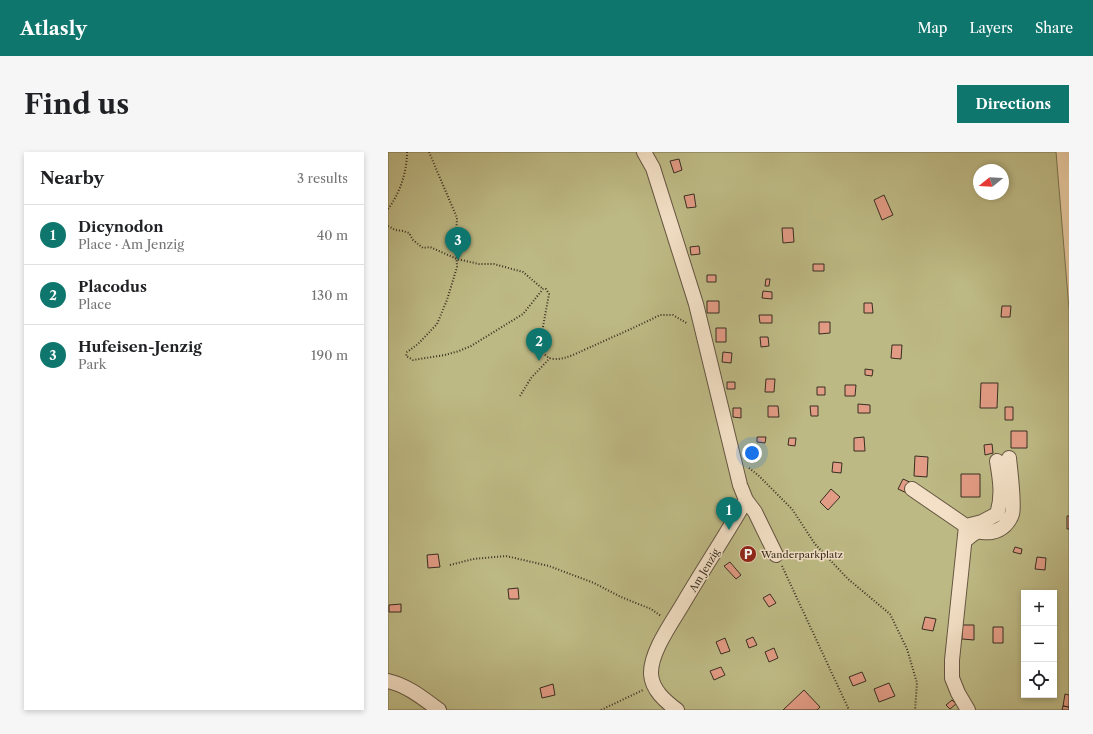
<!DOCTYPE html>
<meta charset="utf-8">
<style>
:root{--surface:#fff;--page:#f6f6f6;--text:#202124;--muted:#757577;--line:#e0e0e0;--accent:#0f766e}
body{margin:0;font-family:"Libre Caslon Text",serif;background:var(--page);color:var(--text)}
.controls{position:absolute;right:12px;bottom:12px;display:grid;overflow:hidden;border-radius:0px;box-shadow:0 2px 6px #0003}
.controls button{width:36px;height:36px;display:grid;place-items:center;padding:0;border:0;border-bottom:1px solid var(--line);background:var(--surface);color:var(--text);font:20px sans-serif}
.compass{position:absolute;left:585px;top:12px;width:36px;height:36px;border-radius:50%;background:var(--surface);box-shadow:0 2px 6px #0003;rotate:252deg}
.you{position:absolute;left:364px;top:301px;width:14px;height:14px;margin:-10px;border:3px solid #fff;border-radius:50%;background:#1a73e8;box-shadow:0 0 0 6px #1a73e833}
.badge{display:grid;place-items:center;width:26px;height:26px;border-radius:50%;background:var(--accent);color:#fff;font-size:13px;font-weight:700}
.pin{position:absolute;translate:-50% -33px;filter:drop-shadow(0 1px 2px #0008)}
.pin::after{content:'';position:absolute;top:21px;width:14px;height:12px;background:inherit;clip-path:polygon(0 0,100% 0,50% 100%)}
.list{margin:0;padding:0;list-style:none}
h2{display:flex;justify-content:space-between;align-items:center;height:52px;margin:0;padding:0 16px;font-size:17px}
h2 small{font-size:13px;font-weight:400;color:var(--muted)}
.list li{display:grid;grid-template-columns:26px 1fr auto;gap:12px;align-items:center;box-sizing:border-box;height:60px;padding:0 16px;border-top:1px solid var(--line)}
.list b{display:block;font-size:15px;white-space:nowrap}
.list p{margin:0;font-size:13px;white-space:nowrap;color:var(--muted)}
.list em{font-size:13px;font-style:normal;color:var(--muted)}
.icon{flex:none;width:22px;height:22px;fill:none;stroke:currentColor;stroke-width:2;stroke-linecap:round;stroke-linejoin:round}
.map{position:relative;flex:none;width:681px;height:558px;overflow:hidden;border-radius:0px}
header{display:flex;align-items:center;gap:24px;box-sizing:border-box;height:56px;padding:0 20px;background:var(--accent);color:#fff}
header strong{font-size:19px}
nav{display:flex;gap:22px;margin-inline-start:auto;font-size:14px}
.intro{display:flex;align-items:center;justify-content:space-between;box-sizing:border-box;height:96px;padding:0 24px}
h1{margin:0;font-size:28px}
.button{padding:10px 18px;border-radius:0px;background:var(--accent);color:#fff;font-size:14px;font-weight:700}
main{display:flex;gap:24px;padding:0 24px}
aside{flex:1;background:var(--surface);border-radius:0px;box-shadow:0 2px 6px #0003}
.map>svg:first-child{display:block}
</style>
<header>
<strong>Atlasly</strong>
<nav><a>Map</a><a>Layers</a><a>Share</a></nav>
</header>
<div class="intro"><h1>Find us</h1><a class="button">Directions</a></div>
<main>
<aside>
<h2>Nearby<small>3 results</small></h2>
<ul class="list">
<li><span class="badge">1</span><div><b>Dicynodon</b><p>Place · Am Jenzig</p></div><em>40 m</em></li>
<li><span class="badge">2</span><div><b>Placodus</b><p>Place</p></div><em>130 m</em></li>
<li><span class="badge">3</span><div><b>Hufeisen-Jenzig</b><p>Park</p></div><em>190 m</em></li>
</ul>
</aside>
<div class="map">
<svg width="681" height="558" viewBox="0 0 681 558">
<rect width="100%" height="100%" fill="#eccfa7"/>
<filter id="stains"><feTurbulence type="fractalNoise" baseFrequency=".005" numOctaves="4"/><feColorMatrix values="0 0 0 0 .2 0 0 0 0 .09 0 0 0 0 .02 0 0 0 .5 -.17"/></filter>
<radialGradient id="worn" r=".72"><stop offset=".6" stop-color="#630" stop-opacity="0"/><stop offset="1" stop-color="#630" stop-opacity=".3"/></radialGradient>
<!-- green -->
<path fill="#bdb984" stroke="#7a7452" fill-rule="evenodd" d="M0,0H668L681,157V558H0ZM591,18H615V42H591ZM636,441H666V543H636Z"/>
<!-- building -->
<path fill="#e29b84" stroke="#382e21" d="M291,7L294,18L286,21L282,9Z
M306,42L308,55L299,56L296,44Z
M496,43L505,63L494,68L486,48Z
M394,76H405L406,90L395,91Z
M311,94L312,102L303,103L302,95Z
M425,112H436V119H425Z
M319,123H328V130H319Z
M378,127H382L381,134H377Z
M375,139L384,140V147L374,146Z
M319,149H331V161H319Z
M476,151H484L485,161H476Z
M614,154H623L622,165H613Z
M371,163H384V171H372Z
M431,170H442V181L431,182Z
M328,176H338V190H328Z
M372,185H380L381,194L373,195Z
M504,193H514L513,207L503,206Z
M335,200L344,201L343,211L334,210Z
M477,217L485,218L484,224L477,223Z
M378,227H387L386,240H377Z
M339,230H347V237H339Z
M593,231H610L609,256H592Z
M457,233H468L467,244H457Z
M429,235H437V243H429Z
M470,252L482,253V261H470Z
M380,254H390L391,265H380Z
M422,254H430V264H423Z
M617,255H625V268H617Z
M345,256H353V266L345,265Z
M623,279H639V296H623Z
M369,285H378L377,291L369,290Z
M476,285L477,299H466V286Z
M401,286H408L407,294L400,293Z
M604,292L605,301L597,303L596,293Z
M527,304L540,305L539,325L526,324Z
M445,310L454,311L453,321L444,320Z
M573,322H592V345H573Z
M515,327L526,332L521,342L510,337Z
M443,337L452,345L440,358L432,350Z
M679,364H681V377H679Z
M627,395L634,397L633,402L625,400Z
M50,402L52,415L40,416L39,403Z
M649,405L658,406L657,418L647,417Z
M342,410L353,423L348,427L336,414Z
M130,436L131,447H121L120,437Z
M382,442L388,451L381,455L375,446Z
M13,452V460H1V453Z
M537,465L548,467L545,479L534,477Z
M574,473H586V488L574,487Z
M605,475H615V491H605Z
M365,485L369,493L361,496L358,488Z
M337,486L342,499L333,502L328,490Z
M386,496L390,506L381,510L377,500Z
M333,515L337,523L326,528L322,519Z
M474,520L478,529L465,534L461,525Z
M501,531L507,544L491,550L486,537Z
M165,532L167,543L154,546L152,536Z
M416,538L432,555L429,558H395Z
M677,542L681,543V555L675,554Z
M564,548L568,552L562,557L558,553Z
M675,554L681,555V558H674Z"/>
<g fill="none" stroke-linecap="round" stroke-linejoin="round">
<!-- minor casing -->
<g stroke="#655642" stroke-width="16">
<path id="minor" d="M256,0L265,16L308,152L352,333L358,348L367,360L388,403
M524,337L578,374L594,370L609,362C615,344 612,327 609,309
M578,374L564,508V526L570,541L580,558
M579,387C593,375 590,382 604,380C614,378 621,371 624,362C627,354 622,317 621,306
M0,529C19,533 36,547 51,558
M289,558C277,549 264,538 263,522C262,500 285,469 296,450C316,416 338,383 358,348"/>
</g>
<!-- path -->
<path stroke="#382e21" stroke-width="2" stroke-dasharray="1 2" stroke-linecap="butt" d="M41,0L69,66L68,84L69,115L59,148L49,172L30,192L19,200L18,204L25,208L57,203L71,199L83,194L135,162L155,137H158L161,142L152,191C154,199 157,207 167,207C178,208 195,198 205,194C227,184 250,174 272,163H285L300,172
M0,57C12,41 19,20 19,0
M0,74L7,78L15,79L21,81L25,88L35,96L42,95L69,107L91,112H106L135,120L155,137
M132,244L143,226L162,206
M361,316L370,323L404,357L427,392L460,427L502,462L519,497L529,531L527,558
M62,413L85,407L118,404L161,414L206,431L233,445L263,457L273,464
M394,414L461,558
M213,558L255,538"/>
<!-- minor -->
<use href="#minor" stroke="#f3e0c6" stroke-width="14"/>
</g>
<!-- icons -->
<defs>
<g id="parking-disc" transform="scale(0.9)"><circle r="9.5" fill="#8f2418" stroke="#f3e0c6"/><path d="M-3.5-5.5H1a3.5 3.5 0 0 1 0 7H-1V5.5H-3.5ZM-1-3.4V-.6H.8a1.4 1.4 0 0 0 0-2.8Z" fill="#fff"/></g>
</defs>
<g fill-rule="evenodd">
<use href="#parking-disc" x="360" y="402"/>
</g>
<g text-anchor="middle" stroke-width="3" stroke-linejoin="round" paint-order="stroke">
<!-- poi labels -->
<g font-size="10" fill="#382e21" stroke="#f3e0c6" text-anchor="start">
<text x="373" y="406">Wanderparkplatz</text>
</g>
<!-- street labels -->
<g font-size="10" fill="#382e21" stroke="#f3e0c6">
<text transform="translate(316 418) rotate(-59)" y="4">Am Jenzig</text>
</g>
</g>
<rect width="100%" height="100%" filter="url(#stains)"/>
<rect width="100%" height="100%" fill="url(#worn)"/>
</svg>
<div class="controls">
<button>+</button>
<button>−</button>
<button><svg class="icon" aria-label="locate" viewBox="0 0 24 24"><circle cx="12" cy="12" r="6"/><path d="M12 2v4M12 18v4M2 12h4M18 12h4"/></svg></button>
</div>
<svg class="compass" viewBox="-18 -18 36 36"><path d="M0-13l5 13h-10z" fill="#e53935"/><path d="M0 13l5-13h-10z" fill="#757577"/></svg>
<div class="you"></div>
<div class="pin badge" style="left:341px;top:378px">1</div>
<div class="pin badge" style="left:151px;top:209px">2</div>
<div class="pin badge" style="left:70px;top:108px">3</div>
</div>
</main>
